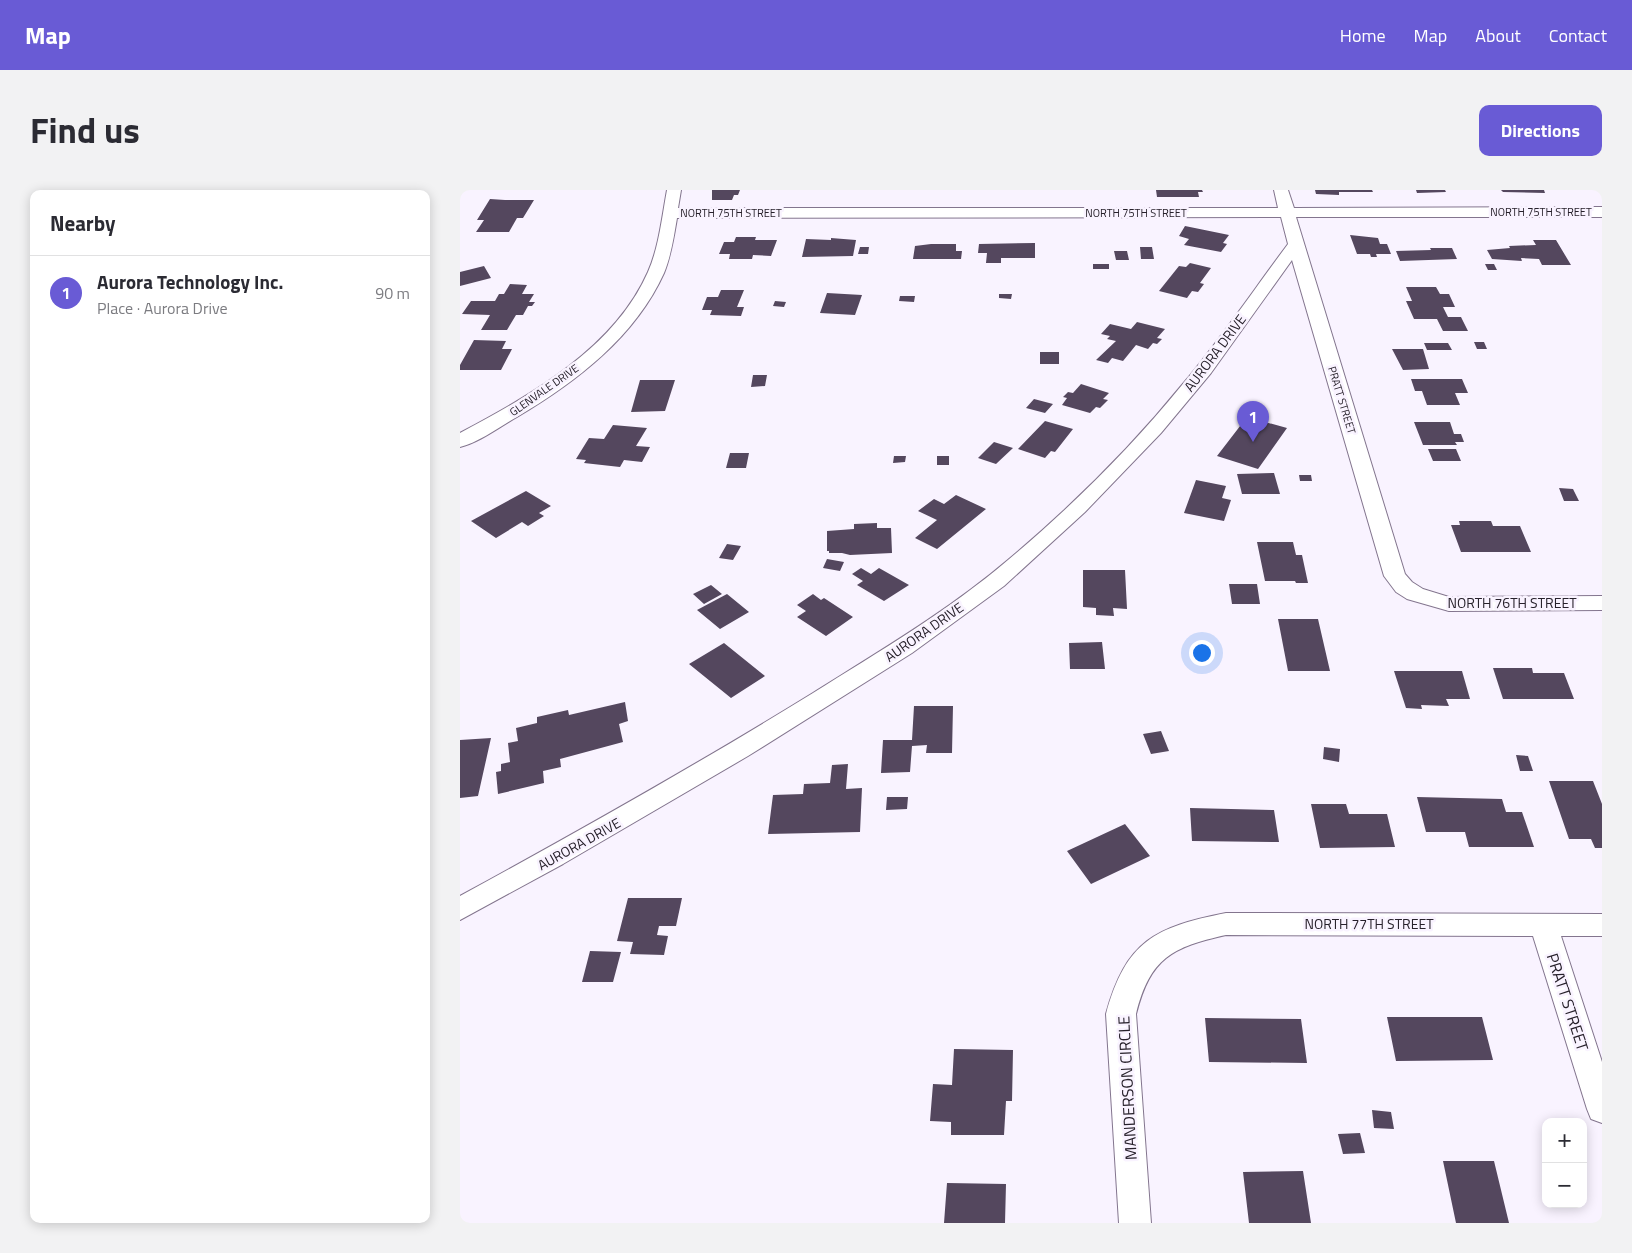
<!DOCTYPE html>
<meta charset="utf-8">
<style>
:root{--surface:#fff;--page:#f2f2f3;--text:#2b2b33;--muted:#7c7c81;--line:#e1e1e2;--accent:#695bd5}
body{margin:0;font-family:"Titillium Web",sans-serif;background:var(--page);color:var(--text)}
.controls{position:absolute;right:15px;bottom:15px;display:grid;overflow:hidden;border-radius:10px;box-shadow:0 2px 12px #0003}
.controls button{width:45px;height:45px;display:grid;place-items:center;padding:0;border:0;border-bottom:1px solid var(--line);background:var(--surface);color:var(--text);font:25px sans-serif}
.you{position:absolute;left:741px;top:462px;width:18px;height:18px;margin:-12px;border:4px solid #fff;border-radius:50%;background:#1a73e8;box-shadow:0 0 0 8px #1a73e833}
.badge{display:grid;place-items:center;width:32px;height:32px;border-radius:50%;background:var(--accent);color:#fff;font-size:16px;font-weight:700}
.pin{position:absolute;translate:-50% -41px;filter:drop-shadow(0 1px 2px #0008)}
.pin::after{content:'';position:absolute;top:26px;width:18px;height:15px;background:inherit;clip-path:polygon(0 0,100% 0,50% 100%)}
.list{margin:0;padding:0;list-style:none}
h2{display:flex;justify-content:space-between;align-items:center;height:65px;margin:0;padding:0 20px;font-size:21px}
h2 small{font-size:16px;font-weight:400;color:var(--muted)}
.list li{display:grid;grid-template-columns:32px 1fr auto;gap:15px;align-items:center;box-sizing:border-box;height:75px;padding:0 20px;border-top:1px solid var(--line)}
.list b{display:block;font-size:19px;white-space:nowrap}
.list p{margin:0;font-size:16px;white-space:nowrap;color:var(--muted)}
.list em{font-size:16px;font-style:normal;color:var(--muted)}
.map{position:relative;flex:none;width:1142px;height:1033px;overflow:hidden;border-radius:10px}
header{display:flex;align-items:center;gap:30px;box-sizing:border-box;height:70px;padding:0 25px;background:var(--accent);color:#fff}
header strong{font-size:24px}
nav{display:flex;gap:28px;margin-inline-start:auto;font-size:18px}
.intro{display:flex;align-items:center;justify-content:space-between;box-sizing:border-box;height:120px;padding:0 30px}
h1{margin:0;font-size:35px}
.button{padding:12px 22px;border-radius:10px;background:var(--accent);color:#fff;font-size:18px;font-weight:700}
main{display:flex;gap:30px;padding:0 30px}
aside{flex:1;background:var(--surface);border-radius:10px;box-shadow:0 2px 12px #0003}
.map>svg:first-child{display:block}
</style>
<header>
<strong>Map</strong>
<nav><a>Home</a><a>Map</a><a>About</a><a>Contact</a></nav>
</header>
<div class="intro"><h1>Find us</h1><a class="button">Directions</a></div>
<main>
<aside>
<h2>Nearby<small></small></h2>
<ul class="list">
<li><span class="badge">1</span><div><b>Aurora Technology Inc.</b><p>Place · Aurora Drive</p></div><em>90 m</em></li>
</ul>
</aside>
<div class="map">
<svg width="1142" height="1033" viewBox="0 0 1142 1033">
<rect width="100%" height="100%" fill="#f9f3ff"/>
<!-- building -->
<path fill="#54475e" d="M252,0H280L278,5H274L272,10H252Z
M696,0H742L743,2H738L739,7H697Z
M855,0H912L913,2H879V5L856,4Z
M956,0H985L986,2L957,3Z
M1041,0H1084L1085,3L1043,2Z
M30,9L45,10H74L63,28H57L49,42H16L24,30H17Z
M725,36L769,45L763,53L767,54L761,62L724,55L729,49L719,46Z
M890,45L918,48L920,54H927L931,64H916L917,67H911L910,64H897Z
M276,47H296L295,50H317L311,66L293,65L292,69H269L270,64H259L264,52H274Z
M371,48L396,50L393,66L342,67L346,49L371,50Z
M1073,50H1096L1111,75H1082L1079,69L1061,68L1062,71L1032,69L1027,60L1050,58L1049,56L1076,55Z
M575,53V68H541V73H526L527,63H518L519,54Z
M471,54H496V61H502L501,69H453L455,56Z
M400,57H409L408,64H398Z
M680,57H692L694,69H681Z
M970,58H992L997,69L940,71L936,61L971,60Z
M654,61H667L669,70H656Z
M730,73L751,78L740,93L744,94L738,102L732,101L727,108L699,101L719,76L726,77Z
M633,74H649V79H633Z
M1025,74H1034L1037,80H1028Z
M24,76L31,88L0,96V82Z
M50,94L67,95L62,104H74L69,112H75L72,116H68L63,125H56L47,140H21L30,125L2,124L11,111H35L39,104H44Z
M946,97H976L980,104H989L995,117H983L988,127H1001L1008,141H983L977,129H954L946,111H952Z
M261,100H284L277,117H284L281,126L250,125L252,120H242L247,107H258Z
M367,103L402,105L395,125L360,123Z
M539,104H552L551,109L539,108Z
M440,106H455L454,112L439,111Z
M315,111L326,112L324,117L313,116Z
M677,132L705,139L697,148L702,149L697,154L693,153L688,159L676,155L663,171L652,168L648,173L636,170L656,151L647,149L650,146L641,144L650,134L671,139Z
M14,150L46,151L42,159H52L41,180H0V175Z
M1014,152H1024L1027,159H1017Z
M964,153H988L992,160H967Z
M932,159H963L969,179L943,180Z
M580,162H599V174H580Z
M293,185H307L305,196L291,197Z
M951,189H1002L1008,203H995L1000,215H967L962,201H955Z
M180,190H215L205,221L171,222Z
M621,194L649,203L643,209L648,210L640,218L636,217L630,223L602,215L607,208L603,207L608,202L613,203Z
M574,209L593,214L585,223L566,218Z
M787,227L827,238L798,279L757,266Z
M585,231L613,239L595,262L591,261L585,268L558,259Z
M954,232H990L994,244H1001L1004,252H995L997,255H963Z
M153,235L187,238L176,256L190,257L182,272L164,270L160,277L124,273L126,270L116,269L129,248L144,249Z
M534,252L553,258L536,274L518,268Z
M968,259H996L1001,271H973Z
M270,263H289L286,278H266Z
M434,266H446L445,272L433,273Z
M477,266H489V275H477Z
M814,283L820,304H782L777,284Z
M839,285H851L852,291H840Z
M736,290L766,296L762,308L771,310L764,331L724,323Z
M1099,298L1113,299L1119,311H1104Z
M66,301L91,316L79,323L84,326L68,336L62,332L36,348L11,331Z
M496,305L526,319L477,359L455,348L477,330L458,321L474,309L484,314Z
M999,331H1031L1033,336H1060L1071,362H1001L991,335H1000Z
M417,333V338H431L432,363L390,365L382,363H369V361H367V341L394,339V334Z
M797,352H833L836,365H842L848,393H836L835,391H805Z
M267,354L281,356L273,370L259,368Z
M367,369L384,372L380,381L363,378Z
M401,378L411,384L419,378L449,395L424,411L397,395L403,391L392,384Z
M623,380H665L667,419L653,418L654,426L636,425V418L623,417Z
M769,394H797L800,414H772Z
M251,395L262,404L244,414L233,404Z
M267,404L289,422L260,439L237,420Z
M353,404L361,410L364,408L393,427L366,446L337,427L346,421L337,415Z
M818,429H858L870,481H828Z
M642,452L645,479H610L609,453Z
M264,453L305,486L271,508L229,474Z
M1033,478H1072L1073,483H1104L1114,509H1043Z
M934,481H1002L1010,509H986L989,516L961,515L962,519L946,518Z
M165,512L168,531L159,534L163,552L100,569L101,577L83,581L84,593L38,604L36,582L41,581V574L50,572L48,553L58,551L56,538L77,533V527L108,520L109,525Z
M454,516H493L492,563H466L467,555L452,556L450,582L421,583L423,550H452Z
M701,541L709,561L691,564L683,544Z
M31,548L18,606L0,608V550Z
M864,557L880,559L879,572L863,569Z
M1056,565L1068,566L1073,581H1060Z
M388,574L386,599L402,598L400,642L308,644L313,605L343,604L344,594L370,593L372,575Z
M1089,591H1133L1142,614V658H1135L1131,649H1109Z
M427,607H448L447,619L426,620Z
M957,607L1042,609L1046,622H1062L1074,657H1009L1005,642H966Z
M851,614H886L889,624H927L935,657L860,658Z
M730,618L814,620L819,652L732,651Z
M665,634L690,666L631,694L607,661Z
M168,708H222L216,736H199L197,745L208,746L204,765L170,764L173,752L157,751Z
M130,761L161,762L153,792H122Z
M927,827H1022L1033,870L936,871Z
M745,828L841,829L847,873L749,872Z
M494,859L553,860L552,911H546L544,945H491V932L470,931L473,894L492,895Z
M912,920L931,922L934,939L914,938Z
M900,943L905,963L883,964L878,944Z
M983,971H1034L1049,1033H996Z
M843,981L851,1033H789L783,982Z
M487,993L546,994L545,1033H484Z"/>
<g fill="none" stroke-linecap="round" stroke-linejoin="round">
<!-- street casing -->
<g stroke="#83758e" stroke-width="2">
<path id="street" d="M207,0H221L218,18H818L814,0H828L834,18L1142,17V27H836L945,384L952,392L963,399L989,407L1142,406V420L989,421L947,409L936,402L924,386L832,70L751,183L701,243L625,322L544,396L452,463L288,566L103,674L0,730V706C119,641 238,574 353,503C420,461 488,421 548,370C611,317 670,259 722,195C760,150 793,101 828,54L821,27L217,28C214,46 211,66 204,83C175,147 116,192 57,227C39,237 20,252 0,257V243C71,205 154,159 188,82C199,57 202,27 207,0Z
M766,723L1142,724V746H1101L1142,872V933L1131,929L1127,919L1073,746L766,745C712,757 690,768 676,824L691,1033H659L646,824C666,751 695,737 766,723Z"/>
</g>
<!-- street -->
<use href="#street" fill="#fff" fill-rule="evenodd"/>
</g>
<g text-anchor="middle" stroke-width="5" stroke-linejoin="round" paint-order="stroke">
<!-- far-street labels -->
<g font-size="11" fill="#27212b" stroke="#f9f3ff">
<text x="1081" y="26">NORTH 75TH STREET</text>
<text x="271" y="27">NORTH 75TH STREET</text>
<text x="676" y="27">NORTH 75TH STREET</text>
<text transform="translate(84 200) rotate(-35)" y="4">GLENVALE DRIVE</text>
<text transform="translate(882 210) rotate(73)" y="4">PRATT STREET</text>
</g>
<!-- street labels -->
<g font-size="14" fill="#27212b" stroke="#f9f3ff">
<text transform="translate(755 163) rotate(-53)" y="5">AURORA DRIVE</text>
<text x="1052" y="418">NORTH 76TH STREET</text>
<text transform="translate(464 442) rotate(-35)" y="5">AURORA DRIVE</text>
<text transform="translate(119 654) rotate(-29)" y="5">AURORA DRIVE</text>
<text x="909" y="739">NORTH 77TH STREET</text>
</g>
<!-- near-street labels -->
<g font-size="16" fill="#27212b" stroke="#f9f3ff">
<text transform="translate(1108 812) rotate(72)" y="6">PRATT STREET</text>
<text transform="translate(667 898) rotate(-93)" y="6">MANDERSON CIRCLE</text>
</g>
</g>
</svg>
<div class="controls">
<button>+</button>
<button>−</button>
</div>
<div class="you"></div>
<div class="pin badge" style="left:793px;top:252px">1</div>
</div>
</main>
